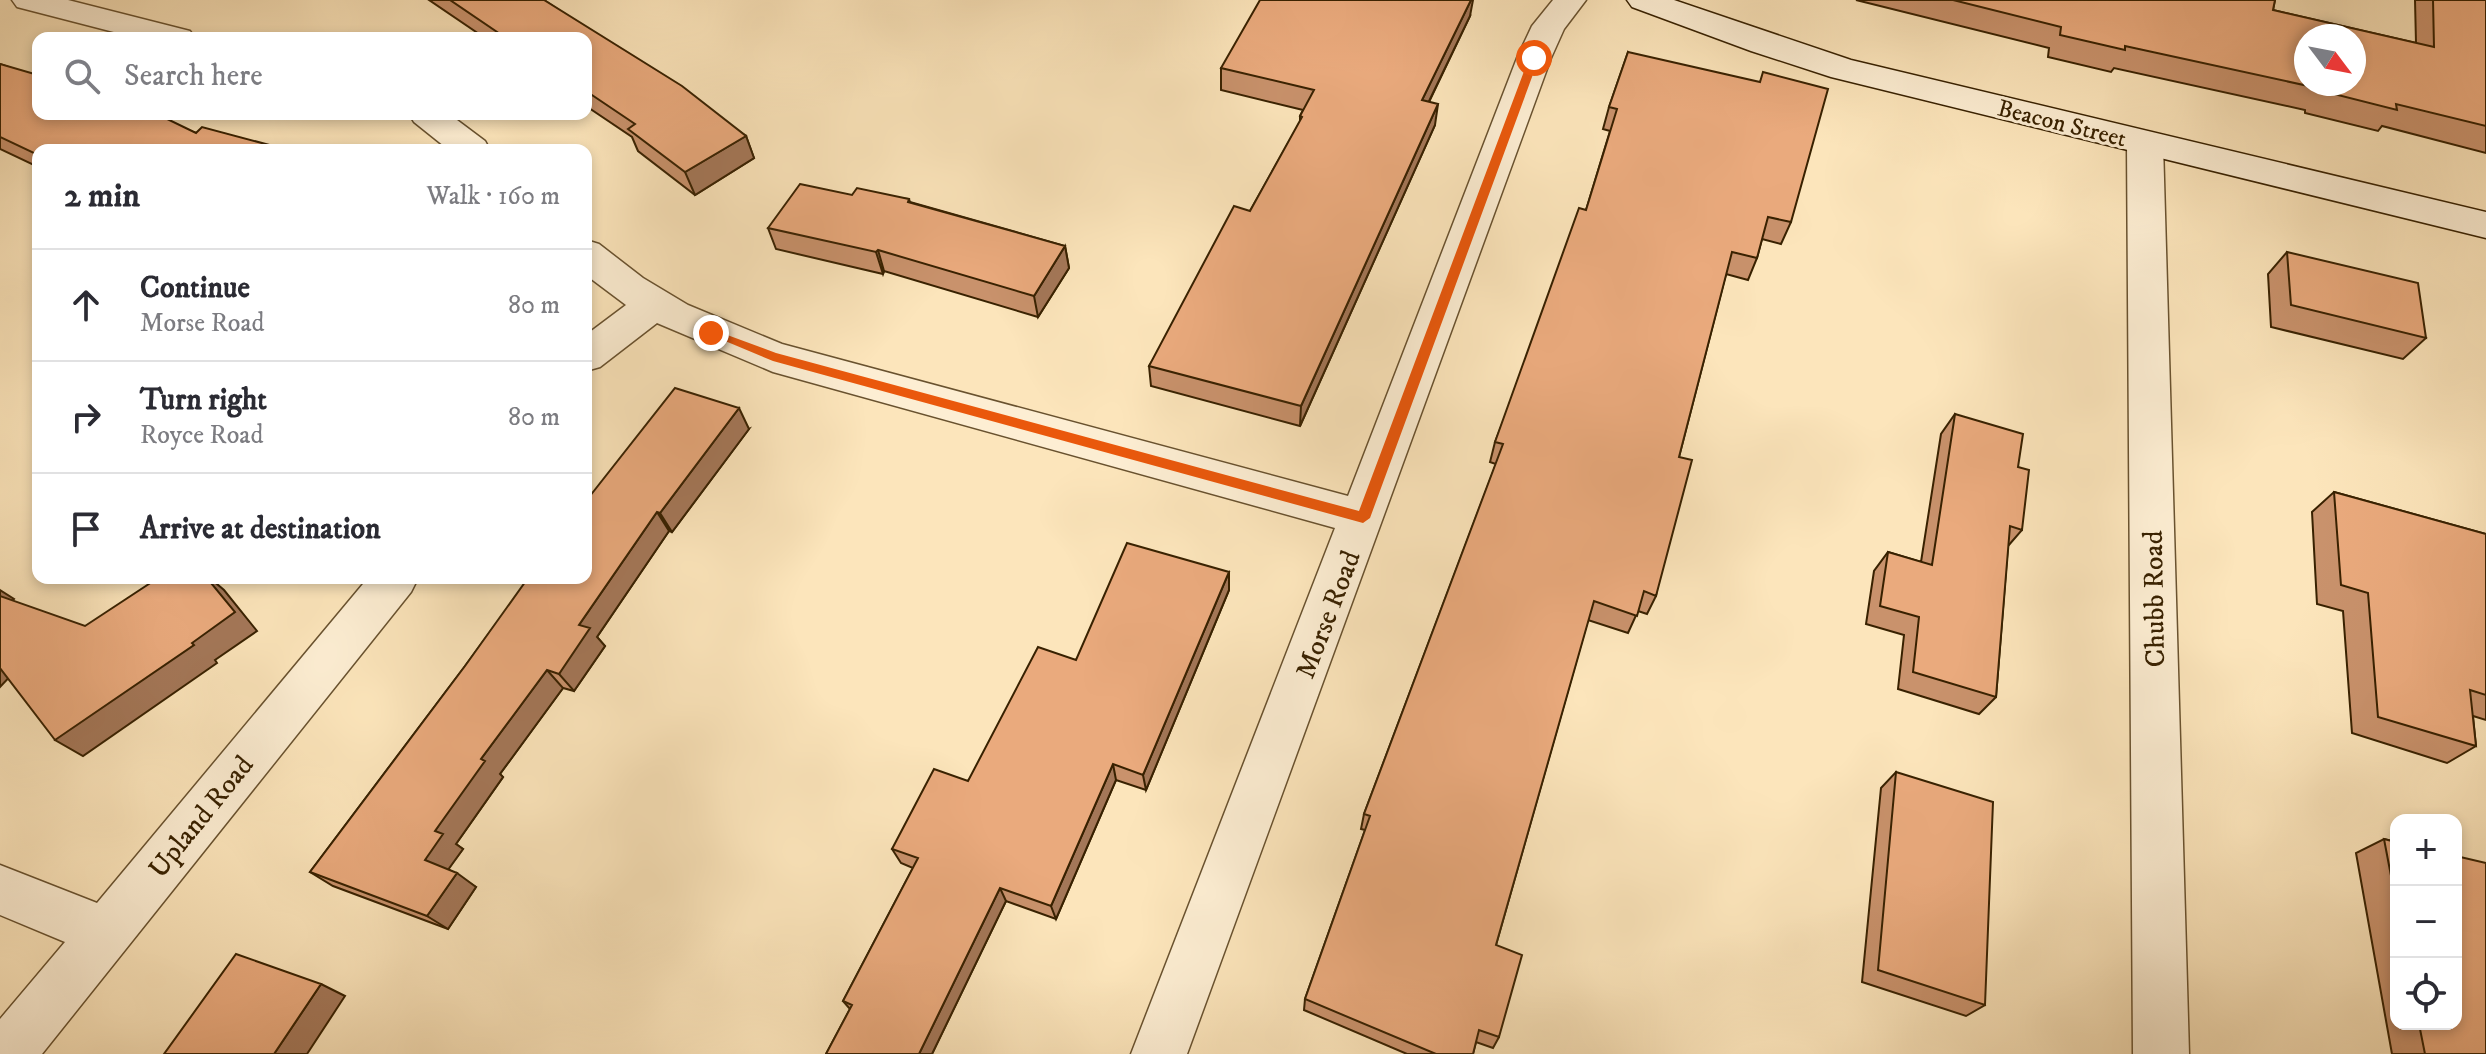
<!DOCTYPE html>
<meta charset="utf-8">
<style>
:root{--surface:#fff;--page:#f2f2f3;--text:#2b2b33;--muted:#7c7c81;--line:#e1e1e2}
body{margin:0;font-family:"IM FELL DW Pica",serif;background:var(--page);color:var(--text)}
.controls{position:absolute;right:24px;bottom:24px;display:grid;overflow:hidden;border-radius:16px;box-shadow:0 4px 12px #0003}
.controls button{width:72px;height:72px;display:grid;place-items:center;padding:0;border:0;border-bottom:2px solid var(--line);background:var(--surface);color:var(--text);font:40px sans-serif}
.compass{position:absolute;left:2294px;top:24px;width:72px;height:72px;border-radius:50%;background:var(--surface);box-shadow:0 4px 12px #0003;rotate:122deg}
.stop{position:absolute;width:24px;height:24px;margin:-18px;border:6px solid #ea580c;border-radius:50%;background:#fff}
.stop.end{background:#ea580c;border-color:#fff;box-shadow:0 2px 8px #0008}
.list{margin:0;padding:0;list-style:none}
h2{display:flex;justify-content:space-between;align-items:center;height:104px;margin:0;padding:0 32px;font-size:34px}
h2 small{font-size:26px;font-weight:400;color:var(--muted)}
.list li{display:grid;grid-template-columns:52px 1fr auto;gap:24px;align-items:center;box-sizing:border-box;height:112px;padding:0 32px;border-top:2px solid var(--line)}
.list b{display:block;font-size:30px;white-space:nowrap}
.list p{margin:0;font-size:26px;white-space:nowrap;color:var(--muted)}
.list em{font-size:26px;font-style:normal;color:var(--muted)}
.icon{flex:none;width:44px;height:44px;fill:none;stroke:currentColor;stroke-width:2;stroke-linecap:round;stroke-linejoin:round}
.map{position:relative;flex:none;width:2486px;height:1054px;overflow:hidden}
.search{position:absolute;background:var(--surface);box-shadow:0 4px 12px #0003;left:32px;top:32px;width:560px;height:88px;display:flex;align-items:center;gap:20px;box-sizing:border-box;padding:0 28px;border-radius:16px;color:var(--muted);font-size:30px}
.panel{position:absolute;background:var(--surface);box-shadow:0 4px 12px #0003;left:32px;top:144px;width:560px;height:440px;border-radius:16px}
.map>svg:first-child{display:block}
</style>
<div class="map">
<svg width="2486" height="1054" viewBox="0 0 2486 1054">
<rect width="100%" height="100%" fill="#fce5bb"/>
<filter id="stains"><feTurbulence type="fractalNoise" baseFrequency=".0025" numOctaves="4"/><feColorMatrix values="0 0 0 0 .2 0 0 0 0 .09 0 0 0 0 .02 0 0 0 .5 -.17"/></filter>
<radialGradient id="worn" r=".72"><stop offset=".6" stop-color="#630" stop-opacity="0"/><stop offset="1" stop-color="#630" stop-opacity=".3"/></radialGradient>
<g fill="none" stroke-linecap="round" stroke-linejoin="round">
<!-- street casing -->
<g stroke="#69522f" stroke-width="3">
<path id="street" d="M12,0H68L190,31L195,38H137L17,7Z
M1553,0H1586L1564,29L1551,58L1187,1054H1131L1335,528L773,372L657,323L600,367L586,371V335L626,305L586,275V240L599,244L643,278L688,305L782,344L1348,496L1517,58L1532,26Z
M409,114H449L485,141L490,150H449L414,122Z
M2145,132L2158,136L2163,144L2189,1054H2133L2127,144L2132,136Z
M368,578H418L411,592L42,1054H0V1019L65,942L0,915V865L97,903Z"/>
</g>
<!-- secondary casing -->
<g stroke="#382100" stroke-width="3">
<path id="secondary" d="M1627,0H1674L1851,60L2486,212V238L1831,77L1751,51L1632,7Z"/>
</g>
<!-- street -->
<use href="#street" fill="#fdeed3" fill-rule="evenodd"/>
<!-- secondary -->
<use href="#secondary" fill="#fdeed3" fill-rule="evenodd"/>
</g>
<!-- wall -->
<path fill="#c9926c" stroke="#382100" stroke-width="2" d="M429,0H544L746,136L754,158L695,195L638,151L632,137L586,106V38H485Z
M1856,0H2275L2273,10L2416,43L2415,0H2486V153L2382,126L2378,131L2305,113V110L2114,68L2111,72L2048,57L2049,48Z
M1470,16L1429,102L1435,125L1300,426L1151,386L1149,366L1250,211L1300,122V116L1303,110L1221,90V68Z
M1628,52L1791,222L1781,244L1762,239L1757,258L1748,280L1726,274L1679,457L1656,596L1647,614L1638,611L1628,633L1588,620L1496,945L1499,1037L1493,1048L1476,1042L1473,1054H1407L1304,1010L1305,999L1365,830L1361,829L1364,814L1496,464L1490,462L1495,442L1586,210L1610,131L1603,129L1609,107Z
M0,64L196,133L288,150H38V167L0,149Z
M852,195L909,199L910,202L1065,246L1069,268L1038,317L884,271L883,274L776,249L768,228Z
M2287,252L2426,338L2403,359L2271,327L2268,274Z
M1955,414L2018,467L2022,530L2008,546L1996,697L1979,714L1898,689L1904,635L1866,624L1874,571L1888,552L1921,562L1941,434Z
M749,429L672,532L669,531L597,637L605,646L574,691L563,688L500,774L503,777L456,844L463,849L448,869L476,887L448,929L333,886L310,872L465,666L586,501Z
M2334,492L2486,534V720L2473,716L2476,746L2447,763L2352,733L2343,611L2317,604L2312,512Z
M1229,572V590L1146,790L1116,780L1056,919L1006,901L932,1054H826L850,1009L843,1001L913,868L901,863L892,849L968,781L1076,660Z
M1896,772L1985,1005L1966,1016L1862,982L1881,788Z
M2384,839L2396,842V1024H2456L2486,1054H2392L2356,853Z"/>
<!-- shaded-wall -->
<path fill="#a47758" stroke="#382100" stroke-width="2" d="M1471,0H1473L1470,16L1419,122L1422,100Z
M1438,104L1435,125L1300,426L1301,406Z
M746,136L754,158L695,195L685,172Z
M1065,246L1069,268L1038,317L1034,296Z
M878,250L884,271L883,274L876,252Z
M739,408L749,429L672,532L660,513Z
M657,512L669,531L597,637L605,646L574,691L559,674L579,625Z
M1229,572V590L1146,790L1143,775Z
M207,578H210L224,590L257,631L215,660L217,663L83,756L55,740Z
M0,590L14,599L6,608L0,603Z
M0,660L16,670L0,687Z
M547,670L563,688L500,774L503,777L456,844L463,849L445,874L425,860L435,831L481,759Z
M1113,764L1116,780L1056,919L1051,906Z
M457,873L476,887L448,929L427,916Z
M1000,888L1006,901L932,1054H919Z
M321,984L345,996L307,1054H274Z"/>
<!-- building -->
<path fill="#eaaa7d" stroke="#382100" stroke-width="2" fill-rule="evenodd" d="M450,0H544L682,86L746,136L685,172L628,129L635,124L586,91V38H506Z
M1260,0H1471L1422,100L1438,104L1301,406L1149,366L1234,206L1250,211L1302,117L1300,116L1314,90L1221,68Z
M1953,0H2275L2273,10L2434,47L2433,0H2486V126L2396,104L2397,110L2322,91V89L2125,46V50L2060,35L2061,27ZM2306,36H2354V84H2306Z
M1628,52L1760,82L1763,72L1828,89L1791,222L1768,217L1757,258L1732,252L1679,457L1692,460L1656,596L1644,591L1637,616L1594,601L1496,945L1522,955L1499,1037L1479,1030L1473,1054H1436L1305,999L1370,816L1364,814L1503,444L1495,442L1579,208L1586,210L1617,109L1609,107Z
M0,64L38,75V114H157L196,133L202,127L288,150H38V155L0,137Z
M800,184L852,195L857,188L909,199L908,202L1065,246L1034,296L878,250L876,252L768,228Z
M2287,252L2418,283L2426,338L2291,305Z
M675,388L739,408L660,513L657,512L579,625L590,628L559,674L547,670L481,759L485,761L435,831L443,834L425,860L457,873L427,916L310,872L465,666L528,578H586V501Z
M1955,414L2023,434L2018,467L2029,470L2022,530L2010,526L1996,697L1913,672L1919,617L1880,606L1888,552L1932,565Z
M2334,492L2486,534V695L2470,690L2476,746L2378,717L2368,593L2341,585Z
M1127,543L1229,572L1143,775L1113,764L1051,906L1000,888L919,1054H826L852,1005L843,1001L918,858L892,849L934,769L968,781L1038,647L1076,660Z
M158,578H207L235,612L192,643L194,645L55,740L0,668V596L85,626Z
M1896,772L1993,802L1985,1005L1878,970Z
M2384,839L2396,842V902Z
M2456,856L2486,863V1054H2425L2419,1024H2456Z
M236,954L321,984L274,1054H164Z"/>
<!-- route -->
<path fill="#ea580c" d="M1534,55L1539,58L1370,518L1363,523L773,361L706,333L711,329L776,353L1359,511L1529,58Z"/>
<g text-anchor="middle" stroke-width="6" stroke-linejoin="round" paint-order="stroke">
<!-- far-street labels -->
<g font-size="24" fill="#382100" stroke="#fdeed3">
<text transform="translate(2062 123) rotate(14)" y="8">Beacon Street</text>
</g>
<!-- street labels -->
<g font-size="28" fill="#382100" stroke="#fdeed3">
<text transform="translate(2153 599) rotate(-91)" y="10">Chubb Road</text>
<text transform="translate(1327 614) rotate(-69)" y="10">Morse Road</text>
<text transform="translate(200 816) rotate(-51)" y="10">Upland Road</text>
</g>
</g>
<rect width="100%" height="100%" filter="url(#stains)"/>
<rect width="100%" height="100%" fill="url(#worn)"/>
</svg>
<div class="controls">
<button>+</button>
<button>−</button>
<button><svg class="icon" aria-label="locate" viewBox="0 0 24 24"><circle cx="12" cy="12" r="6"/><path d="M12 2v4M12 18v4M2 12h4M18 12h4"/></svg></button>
</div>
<svg class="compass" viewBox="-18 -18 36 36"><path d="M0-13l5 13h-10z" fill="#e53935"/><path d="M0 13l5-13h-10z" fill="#7c7c81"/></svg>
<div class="stop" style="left:1534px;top:58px"></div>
<div class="stop end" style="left:711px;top:333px"></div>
<div class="search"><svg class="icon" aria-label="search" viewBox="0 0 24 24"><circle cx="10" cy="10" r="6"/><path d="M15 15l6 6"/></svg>Search here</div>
<section class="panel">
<h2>2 min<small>Walk · 160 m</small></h2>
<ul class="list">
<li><svg class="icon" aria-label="ahead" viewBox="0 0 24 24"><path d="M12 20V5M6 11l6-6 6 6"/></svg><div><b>Continue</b><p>Morse Road</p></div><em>80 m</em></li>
<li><svg class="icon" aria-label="right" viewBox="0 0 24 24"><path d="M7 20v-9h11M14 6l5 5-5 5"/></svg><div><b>Turn right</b><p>Royce Road</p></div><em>80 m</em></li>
<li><svg class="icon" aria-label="arrive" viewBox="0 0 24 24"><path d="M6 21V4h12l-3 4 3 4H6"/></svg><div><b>Arrive at destination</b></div></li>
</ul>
</section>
</div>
